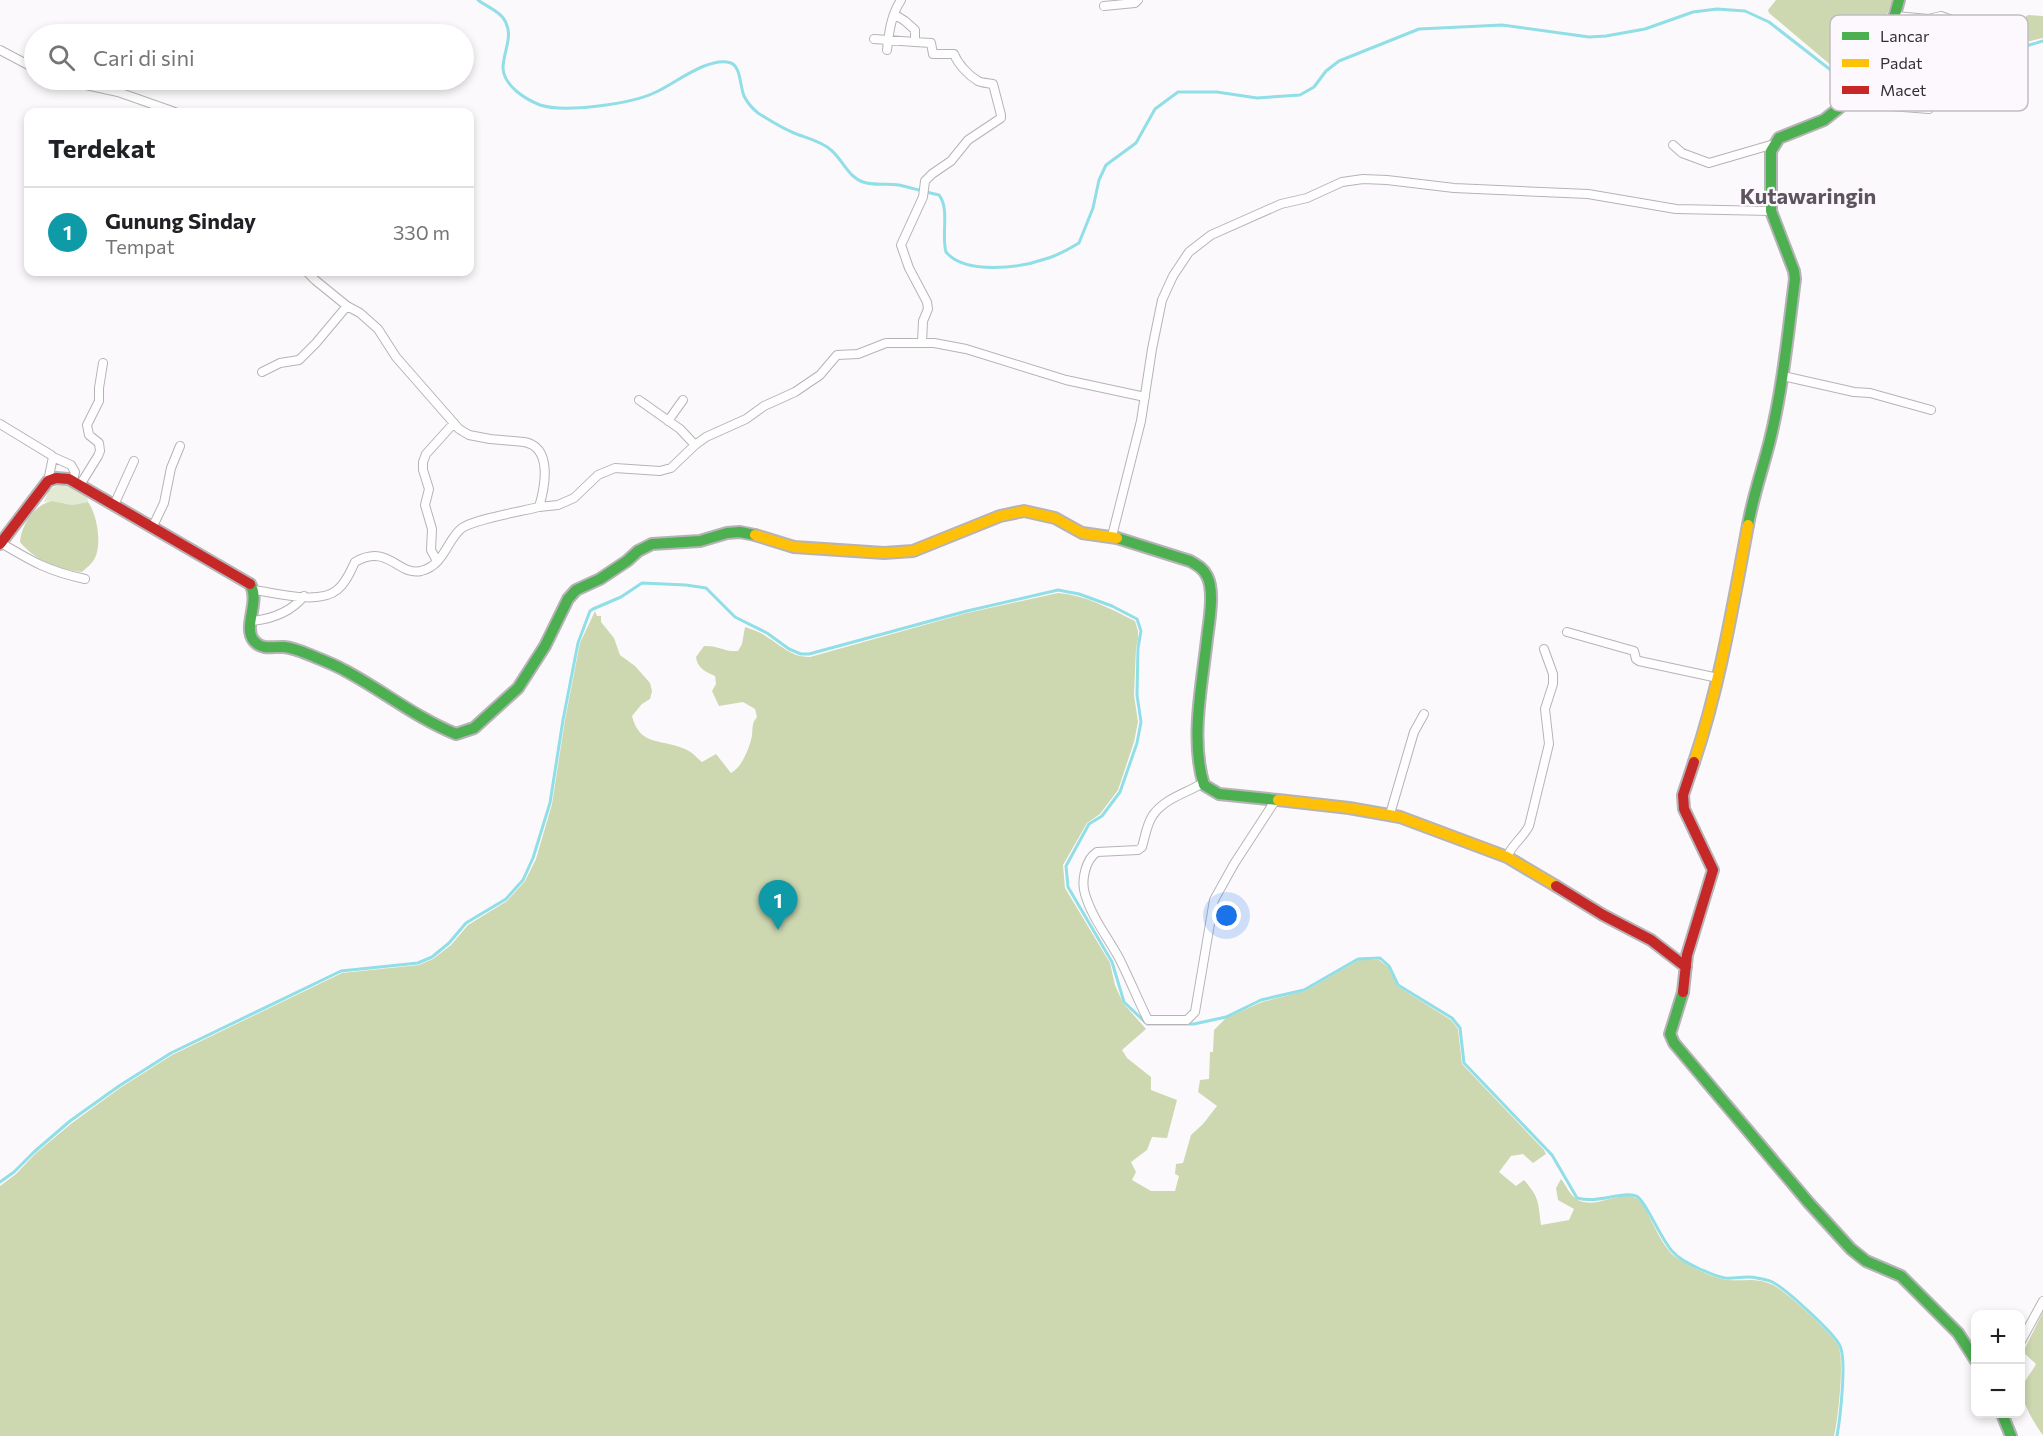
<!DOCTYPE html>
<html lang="id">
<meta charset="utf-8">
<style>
:root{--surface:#fff;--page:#f6f6f6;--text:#202124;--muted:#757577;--line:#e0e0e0;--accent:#79767a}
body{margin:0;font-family:Commissioner,sans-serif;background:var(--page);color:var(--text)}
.controls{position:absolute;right:18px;bottom:18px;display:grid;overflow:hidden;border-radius:12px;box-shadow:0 3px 9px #0003}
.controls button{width:54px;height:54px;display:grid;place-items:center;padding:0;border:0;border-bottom:2px solid var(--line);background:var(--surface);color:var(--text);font:30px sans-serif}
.you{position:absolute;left:1227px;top:916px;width:21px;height:21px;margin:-15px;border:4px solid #fff;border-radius:50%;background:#1a73e8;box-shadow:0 0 0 9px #1a73e833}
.badge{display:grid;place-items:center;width:39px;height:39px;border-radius:50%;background:var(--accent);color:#fff;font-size:20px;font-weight:700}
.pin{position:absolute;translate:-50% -50px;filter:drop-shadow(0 2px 3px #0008)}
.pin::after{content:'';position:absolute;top:32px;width:21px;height:18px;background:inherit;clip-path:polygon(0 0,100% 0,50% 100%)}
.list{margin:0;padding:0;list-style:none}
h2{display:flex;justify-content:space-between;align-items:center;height:78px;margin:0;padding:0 24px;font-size:26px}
h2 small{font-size:20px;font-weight:400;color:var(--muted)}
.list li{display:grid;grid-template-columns:39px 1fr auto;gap:18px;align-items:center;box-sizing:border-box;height:90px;padding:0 24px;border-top:2px solid var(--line)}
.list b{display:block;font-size:22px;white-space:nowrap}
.list p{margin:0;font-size:20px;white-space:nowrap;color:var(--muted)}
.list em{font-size:20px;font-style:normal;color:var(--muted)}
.icon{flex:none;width:33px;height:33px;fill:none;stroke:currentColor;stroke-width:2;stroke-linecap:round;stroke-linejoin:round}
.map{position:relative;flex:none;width:2043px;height:1436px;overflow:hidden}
.search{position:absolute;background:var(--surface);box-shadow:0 3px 9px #0003;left:24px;top:24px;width:450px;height:66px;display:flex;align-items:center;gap:15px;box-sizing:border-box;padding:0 21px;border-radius:33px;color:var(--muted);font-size:22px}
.panel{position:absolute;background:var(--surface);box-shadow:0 3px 9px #0003;left:24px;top:108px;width:450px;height:168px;border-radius:12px}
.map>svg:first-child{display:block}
</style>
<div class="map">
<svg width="2043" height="1436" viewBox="0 0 2043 1436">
<rect width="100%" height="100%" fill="#fcf9fd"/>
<!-- green -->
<path fill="#e3ead3" d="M61,483H69L87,493L88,502L72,505L52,501L44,502L49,490Z"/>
<!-- forest -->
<path fill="#cdd8b1" d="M1776,0H1892L1885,21H1878L1867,44L1857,54L1833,67L1769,13L1768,10Z
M2028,15L2043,16V38L2022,43L2005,53L2001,52L2007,39L2005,24C2017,25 2019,22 2028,15Z
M52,501L72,505L88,502C97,514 102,544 95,558C93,563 86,568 82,572C59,569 35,561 20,542C21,525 35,504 52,501Z
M1058,593C1085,595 1111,609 1135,621L1138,631V639L1136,648L1134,695L1138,722L1134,742L1118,790L1100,814L1087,823L1063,865L1065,888L1110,963L1115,985L1123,1003L1146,1029L1122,1050L1127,1058L1151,1077V1090L1177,1100L1167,1138L1152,1137L1147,1150L1131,1162L1136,1172L1132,1180L1151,1191H1175L1179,1176L1175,1174L1176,1164L1183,1163L1191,1135L1203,1124L1217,1106L1198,1092L1200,1080L1209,1079L1210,1052H1213L1214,1030L1226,1018L1262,1002L1305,991L1359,960H1379L1388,967L1397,986L1451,1020L1458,1029L1462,1064L1544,1150L1546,1154L1533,1163L1523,1154L1511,1156L1499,1172L1516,1186L1524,1180C1540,1198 1538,1203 1541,1225L1569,1220L1574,1209L1558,1200L1556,1188L1561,1179C1566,1185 1569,1193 1574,1197C1592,1213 1618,1189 1636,1198C1647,1203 1659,1247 1677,1258C1691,1266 1706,1275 1722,1279C1739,1283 1752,1276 1771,1284C1784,1289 1832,1334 1838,1345C1845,1358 1838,1421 1834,1436H0V1186L16,1174L35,1154L72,1123L120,1088L172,1055L342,973L419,965L433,959L451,945L468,925L507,901L525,881L536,859L552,804L565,720L580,643L595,611L597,616H601V622L614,638L620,655L635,666L650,683L652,691L650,699L642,704L632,716C640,748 664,738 687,750C692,752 697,758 702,762L716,754L731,773C741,768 748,751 751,740C754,730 750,725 757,717L755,709L743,702L719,706L712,691L716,684L715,676C706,672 697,668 696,657L704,646C718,645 724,652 738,651L742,644L745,627C753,630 761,632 767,637C782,646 791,657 810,657L967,613Z
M2043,1312V1435C2036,1427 2021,1401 2022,1390C2023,1381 2032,1372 2036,1364L2023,1352Z"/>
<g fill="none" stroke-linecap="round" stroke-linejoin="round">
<!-- stream -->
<path stroke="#90dee6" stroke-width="3" d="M478,0C487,7 502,12 506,23C513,37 503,53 503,68C504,86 525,99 540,105C565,113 632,104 656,92C674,84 710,55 731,63C741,67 740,87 744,96C747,102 753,109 758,113C769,120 782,128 794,133C806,138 821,141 831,150C843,160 848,177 863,182C874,186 887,183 899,185C912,188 925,192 939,195C950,209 941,235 946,252C965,275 1020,268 1045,259C1057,256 1069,249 1079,243L1093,208L1099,180L1106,165L1136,143L1155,109L1178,92H1217L1257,98L1300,95L1314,87L1326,71L1339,61L1419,29L1502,25L1589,37L1606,36L1645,29L1693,12L1717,9L1745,11L1769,22L1832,71L1840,77L1852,80
M1858,82L1885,86L1922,78L1951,84H1972L1983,82L2016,49L2043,41
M0,1182L14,1172L34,1152L70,1121L119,1086L171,1053L341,971L418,963L432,957L449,943L466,923L506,899L523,880L533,858L550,803L563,720L578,643L590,611L593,609L621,597L642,583L686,585L706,588L735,617L767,633L789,649L801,654H809L967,611L1058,590L1079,594L1112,606L1137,619L1141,631L1138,648L1137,695L1141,722L1137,743L1120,792L1102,816L1089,824L1066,866L1068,887L1112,962L1124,1002L1147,1024H1194L1226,1017L1261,1000L1304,990L1358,959L1380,958L1389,966L1398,985L1452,1018L1460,1028L1464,1063L1552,1155L1577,1198C1599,1204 1620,1191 1636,1196C1645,1199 1662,1242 1673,1252C1679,1259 1691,1265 1700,1269C1707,1272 1717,1277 1725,1278C1736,1279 1747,1275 1757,1278C1762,1279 1770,1280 1774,1283C1787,1290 1835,1334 1840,1346C1847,1360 1840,1419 1837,1436"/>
<!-- street casing -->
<g stroke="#b6b3b7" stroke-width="10">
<path id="street" d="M1104,6L1135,3L1138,0
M1896,16L1928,19L1941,16L1966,25
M874,39L915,42V30L905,21L894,14
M915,42L931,43L933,54H954C958,64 968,75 978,81C982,83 988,83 993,84L1001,115V118L968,140L951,161L932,174L925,181L923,197L901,245L909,268L927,302L928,309L923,321L922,343
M0,50L34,68
M887,50C889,32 891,15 901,0
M63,80L118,92L175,112
M1845,98L1877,105L1929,109
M1673,145L1682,153L1709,163L1774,144
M307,272L315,280L347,306L360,313L378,329L396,357L459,429L469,435L490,439L524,442C553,447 545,487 539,507L558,505L574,498L598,475L615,468L660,471L671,468L695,445L706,437L746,419L764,406L795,392L820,375L837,355L858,354L886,343H934L966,349L1066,380L1145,397
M262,372L280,363L299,360L316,343L347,306
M1783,376L1854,392L1870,393L1931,410
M639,400L680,429L695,445
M668,421L683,400
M0,424L51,455L53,457L48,481
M53,457L71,465L75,472L73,481
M80,485L98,456L100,451L99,443L89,435L87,425L99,401V388L103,363
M114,505L134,461
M153,526L164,503L171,468L180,446
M1112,536L1141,421L1152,349L1162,300L1173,276L1189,252L1211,235L1281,204L1307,198L1342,182L1363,179L1387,180L1454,188L1588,194L1676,209L1771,211
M1,543C33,562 48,571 85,579
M437,561L431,550L432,529L425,505L429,489L423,470V462L426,454L454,423
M254,590C276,593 319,605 337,590C346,583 350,572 355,562C389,543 397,576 421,571C445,565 447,539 462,528C475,519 523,511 539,507
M252,621C271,619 291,612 304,596
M1567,632L1634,651L1636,659L1639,661L1718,678
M1203,783C1187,793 1165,798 1153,815C1147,823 1145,837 1142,847L1138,850L1097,852C1085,860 1081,881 1085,894C1092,918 1109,939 1120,960C1130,980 1138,1000 1148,1020H1187L1195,1012L1214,900L1234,864L1275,801
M1390,814L1414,732L1424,714
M1507,857C1512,844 1523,838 1529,826L1549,744L1545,709L1553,684V674L1544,649
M2020,1343L2043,1301"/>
</g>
<!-- fast casing -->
<g stroke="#b6b3b7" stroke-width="14">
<path id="fast" d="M1748,525C1753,496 1763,468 1770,440C1783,387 1788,333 1795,279L1794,271L1771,211V151L1779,138L1824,120L1839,108L1860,75L1887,43L1899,0
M1117,538L1190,561C1197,565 1203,568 1207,576C1215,591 1209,622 1207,639C1202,685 1190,740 1204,785L1219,794L1278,800
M250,584C261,601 242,627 254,641C263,651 273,646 284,647C295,648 305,653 315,657C325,661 335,665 344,670C382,690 416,718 456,734L474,728L518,688L545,646L568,599L576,590L600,579L627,561L638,551L652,544L700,541L727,533L740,532L755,535
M1683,992L1670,1034L1674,1043L1809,1203L1851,1249L1866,1261L1901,1276L1958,1333L1976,1361
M2002,1414L2011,1436"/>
</g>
<!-- slow casing -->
<g stroke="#b6b3b7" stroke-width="14">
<path id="slow" d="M755,535L794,547L884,553L913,551L1000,516L1024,511L1055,518L1082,533L1117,538
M1694,762C1720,685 1733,605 1748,525
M1278,800L1349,808L1400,817L1507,857L1556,886"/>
</g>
<!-- jam casing -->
<g stroke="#b6b3b7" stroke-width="14">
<path id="jam" d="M0,544L48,481L56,478L69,479L250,584
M1556,886L1603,915L1651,940L1686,967
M1683,992L1687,955L1713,870L1684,809L1683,795L1694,762"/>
</g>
<!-- street -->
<use href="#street" stroke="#fffeff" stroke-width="8"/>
<!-- fast -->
<use href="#fast" stroke="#4caf50" stroke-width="10"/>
<!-- slow -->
<use href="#slow" stroke="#ffc107" stroke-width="10"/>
<!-- jam -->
<use href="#jam" stroke="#c62828" stroke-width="10"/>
</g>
<g text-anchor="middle" stroke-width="4.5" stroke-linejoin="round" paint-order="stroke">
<!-- district labels -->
<g font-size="22" font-weight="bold" fill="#5e5460" stroke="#fdf8fe">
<text x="1808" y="204">Kutawaringin</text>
</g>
</g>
<!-- legend -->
<rect x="1830" y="15" width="198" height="96" rx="9" fill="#fdf8fe" stroke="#c0bcc1" stroke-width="1.5"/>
<rect x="1842" y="32" width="27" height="8" fill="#4caf50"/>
<rect x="1842" y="59" width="27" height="8" fill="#ffc107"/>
<rect x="1842" y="86" width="27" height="8" fill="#c62828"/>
<g font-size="16" fill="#332f34">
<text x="1880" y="42">Lancar</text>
<text x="1880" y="69">Padat</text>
<text x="1880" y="96">Macet</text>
</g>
</svg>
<div class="controls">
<button>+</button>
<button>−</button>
</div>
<div class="you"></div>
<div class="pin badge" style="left:778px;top:930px;background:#0f9aa8">1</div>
<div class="search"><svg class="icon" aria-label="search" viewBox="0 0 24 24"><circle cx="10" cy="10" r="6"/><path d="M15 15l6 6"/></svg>Cari di sini</div>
<section class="panel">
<h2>Terdekat<small></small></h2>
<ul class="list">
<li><span class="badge" style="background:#0f9aa8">1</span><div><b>Gunung Sinday</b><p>Tempat</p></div><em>330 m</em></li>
</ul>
</section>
</div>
